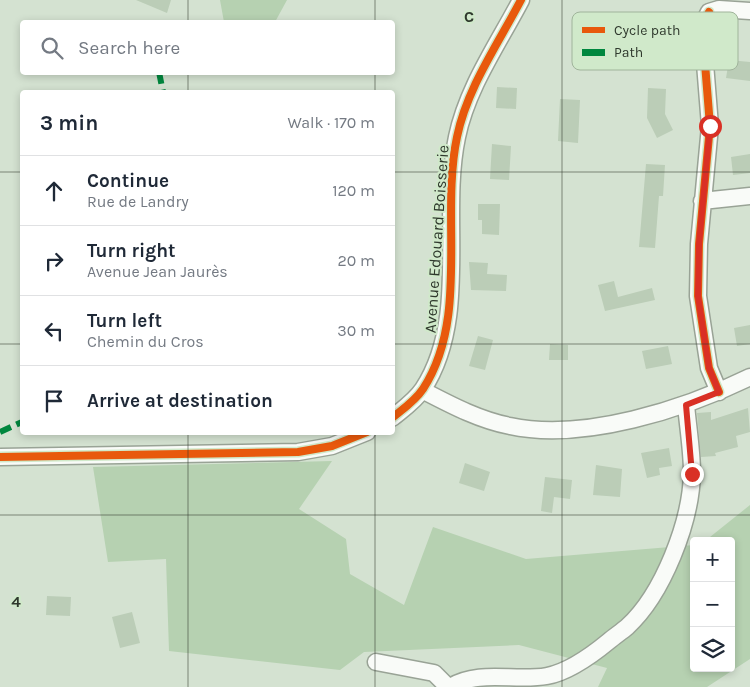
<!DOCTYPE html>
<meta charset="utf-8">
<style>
:root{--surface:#fff;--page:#f2f2f3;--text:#1f2937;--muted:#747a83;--line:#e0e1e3}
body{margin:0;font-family:Karla,sans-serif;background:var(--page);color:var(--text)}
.controls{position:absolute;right:15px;bottom:15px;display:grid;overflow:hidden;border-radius:5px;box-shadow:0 2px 8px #0003}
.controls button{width:45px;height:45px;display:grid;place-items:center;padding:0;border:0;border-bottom:1px solid var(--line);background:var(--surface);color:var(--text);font:25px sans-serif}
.stop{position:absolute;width:15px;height:15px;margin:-11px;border:4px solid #d93025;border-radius:50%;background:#fff}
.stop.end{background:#d93025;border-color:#fff;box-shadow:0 1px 5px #0008}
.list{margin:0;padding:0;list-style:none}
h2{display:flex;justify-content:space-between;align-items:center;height:65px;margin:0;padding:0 20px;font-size:21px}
h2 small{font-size:16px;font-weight:400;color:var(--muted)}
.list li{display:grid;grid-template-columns:32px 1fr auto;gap:15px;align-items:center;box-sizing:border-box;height:70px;padding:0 20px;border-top:1px solid var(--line)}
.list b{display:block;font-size:19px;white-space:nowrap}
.list p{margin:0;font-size:16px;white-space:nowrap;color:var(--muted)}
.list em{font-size:16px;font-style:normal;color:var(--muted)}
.icon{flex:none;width:28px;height:28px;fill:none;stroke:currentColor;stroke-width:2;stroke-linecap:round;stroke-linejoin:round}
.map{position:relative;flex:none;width:750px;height:687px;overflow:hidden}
.search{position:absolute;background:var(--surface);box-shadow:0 2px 8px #0003;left:20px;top:20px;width:375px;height:55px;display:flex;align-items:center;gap:12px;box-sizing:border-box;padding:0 18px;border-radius:5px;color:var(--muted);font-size:19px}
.panel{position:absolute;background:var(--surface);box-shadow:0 2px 8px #0003;left:20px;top:90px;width:375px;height:345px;border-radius:5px}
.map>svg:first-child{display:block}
</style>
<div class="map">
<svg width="750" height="687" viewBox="0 0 750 687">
<rect width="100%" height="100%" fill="#d4e2d1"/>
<!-- green -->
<path fill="#b6d1b1" d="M220,0H287L275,22H224Z
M332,461L299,509L346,539L350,574L404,605L433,527L526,559L694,545V668H731V541H705L750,505V659L707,687H598L607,668L519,645L364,652L340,670L169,651L166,559L108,562L93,467Z"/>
<!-- building -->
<path fill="#bbcdb7" d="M136,0H171L167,13Z
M729,60L750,62V81L726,78Z
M497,87L517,88L516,109L496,108Z
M648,88L666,89L665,114L673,130L657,138L647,118Z
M560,99L580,100L578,143L558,141Z
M492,144L511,146L509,180L490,179Z
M750,154V173L733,175L731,157Z
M646,164L665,165L663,196H659L655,248L639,247Z
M478,204H500L499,235L482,234V220H478Z
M469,262L488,263L487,274L507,275L506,291L471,290Z
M614,281L618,297L652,288L655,300L605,311L598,285Z
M750,325V344L737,346L734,328Z
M478,336L493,340L485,370L469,366Z
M550,344L568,345V360H549Z
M668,346L672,364L646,369L642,351Z
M748,408L750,432L736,436L738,447L715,453L716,456L701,457L697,413L711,412V420Z
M669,448L672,466L659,468L660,475L647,478L641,453Z
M465,463L490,472L484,491L459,483Z
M596,465L622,469L620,497L593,495Z
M545,477L572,480L570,499L554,497L552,513L541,511Z
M47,596L71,597L70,616L46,615Z
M132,612L140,643L120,648L112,617Z"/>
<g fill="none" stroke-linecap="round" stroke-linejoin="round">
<!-- minor casing -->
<g stroke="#99a396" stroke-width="19">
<path id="minor" d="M709,12L702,26L710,126L699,244L698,296L709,368L719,392
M709,12L719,9L750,11
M702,201L750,196
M422,390C451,405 479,420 510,426C583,442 685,409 750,377
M392,418C403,409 415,401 423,389C470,317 440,217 457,137C467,88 498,44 521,0
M0,457L298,452L332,446L367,432
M376,662L434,673L448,687
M450,687C480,669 515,682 547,676C569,672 592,655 609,641C615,636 621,632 627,627C663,594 691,522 692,473C692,451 688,427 686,405"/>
</g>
<!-- minor -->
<use href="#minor" stroke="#f9fbf8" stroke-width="16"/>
<!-- quiet -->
<path stroke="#00873e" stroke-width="6" stroke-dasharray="12 6" stroke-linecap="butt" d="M159,72L163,92
M0,432L22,422"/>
<!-- cycleway casing -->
<g stroke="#d0e9ca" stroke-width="11">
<path id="cycleway" d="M709,12L702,26L710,126L699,244L698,296L709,368L719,392
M392,418C403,409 415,401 423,389C470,317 440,217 457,137C467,88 498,44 521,0
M0,457L298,452L332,446L367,432"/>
</g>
<!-- cycleway -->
<use href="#cycleway" stroke="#e8590c" stroke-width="8"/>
</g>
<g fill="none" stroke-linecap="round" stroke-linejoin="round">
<!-- route -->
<path stroke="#d93025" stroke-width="6" d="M692,474L686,405L719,392L709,368L698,296L699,244L710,126"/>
</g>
<!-- grid -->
<path fill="none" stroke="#2f392d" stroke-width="1" stroke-opacity="0.55" d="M188,0V22M375,0V22M562,0V687M188,72V92M375,72V92M0,172H22M392,172H750M0,344H22M392,344H750M188,432V687M375,432V687M0,515H750"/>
<g text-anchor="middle" stroke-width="4" stroke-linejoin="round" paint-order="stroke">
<!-- street labels -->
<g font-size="16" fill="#2f392d" stroke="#d0e9ca">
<text transform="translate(436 239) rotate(-86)" y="6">Avenue Edouard Boisserie</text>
</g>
</g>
<!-- legend -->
<rect x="572" y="12" width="166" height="58" rx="8" fill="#d0e9ca" stroke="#a0b49b" stroke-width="1"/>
<rect x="582" y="27" width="23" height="6" fill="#e8590c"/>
<rect x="582" y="49" width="23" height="7" fill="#00873e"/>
<g font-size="14" fill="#2f392d">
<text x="614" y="35">Cycle path</text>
<text x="614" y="57">Path</text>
</g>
<g font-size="16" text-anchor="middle" font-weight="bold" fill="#2f392d" stroke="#d0e9ca" stroke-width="4" stroke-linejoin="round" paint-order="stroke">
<text x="469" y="22">C</text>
<text x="16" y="607">4</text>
</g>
</svg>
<div class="controls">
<button>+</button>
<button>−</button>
<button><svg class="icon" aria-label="layers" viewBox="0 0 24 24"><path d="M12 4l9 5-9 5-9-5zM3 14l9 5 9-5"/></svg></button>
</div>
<div class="stop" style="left:710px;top:126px"></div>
<div class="stop end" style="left:692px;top:474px"></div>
<div class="search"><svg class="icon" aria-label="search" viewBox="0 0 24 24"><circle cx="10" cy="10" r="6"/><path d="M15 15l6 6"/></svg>Search here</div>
<section class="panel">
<h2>3 min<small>Walk · 170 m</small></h2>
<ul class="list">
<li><svg class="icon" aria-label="ahead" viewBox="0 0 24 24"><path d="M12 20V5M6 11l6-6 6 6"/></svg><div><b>Continue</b><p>Rue de Landry</p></div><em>120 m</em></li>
<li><svg class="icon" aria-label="right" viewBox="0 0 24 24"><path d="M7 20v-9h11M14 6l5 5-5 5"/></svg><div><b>Turn right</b><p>Avenue Jean Jaurès</p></div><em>20 m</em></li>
<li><svg class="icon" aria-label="left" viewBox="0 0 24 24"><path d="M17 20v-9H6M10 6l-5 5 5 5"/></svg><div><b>Turn left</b><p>Chemin du Cros</p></div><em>30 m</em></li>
<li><svg class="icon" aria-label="arrive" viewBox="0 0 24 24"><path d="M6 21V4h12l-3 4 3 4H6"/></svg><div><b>Arrive at destination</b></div></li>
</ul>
</section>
</div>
